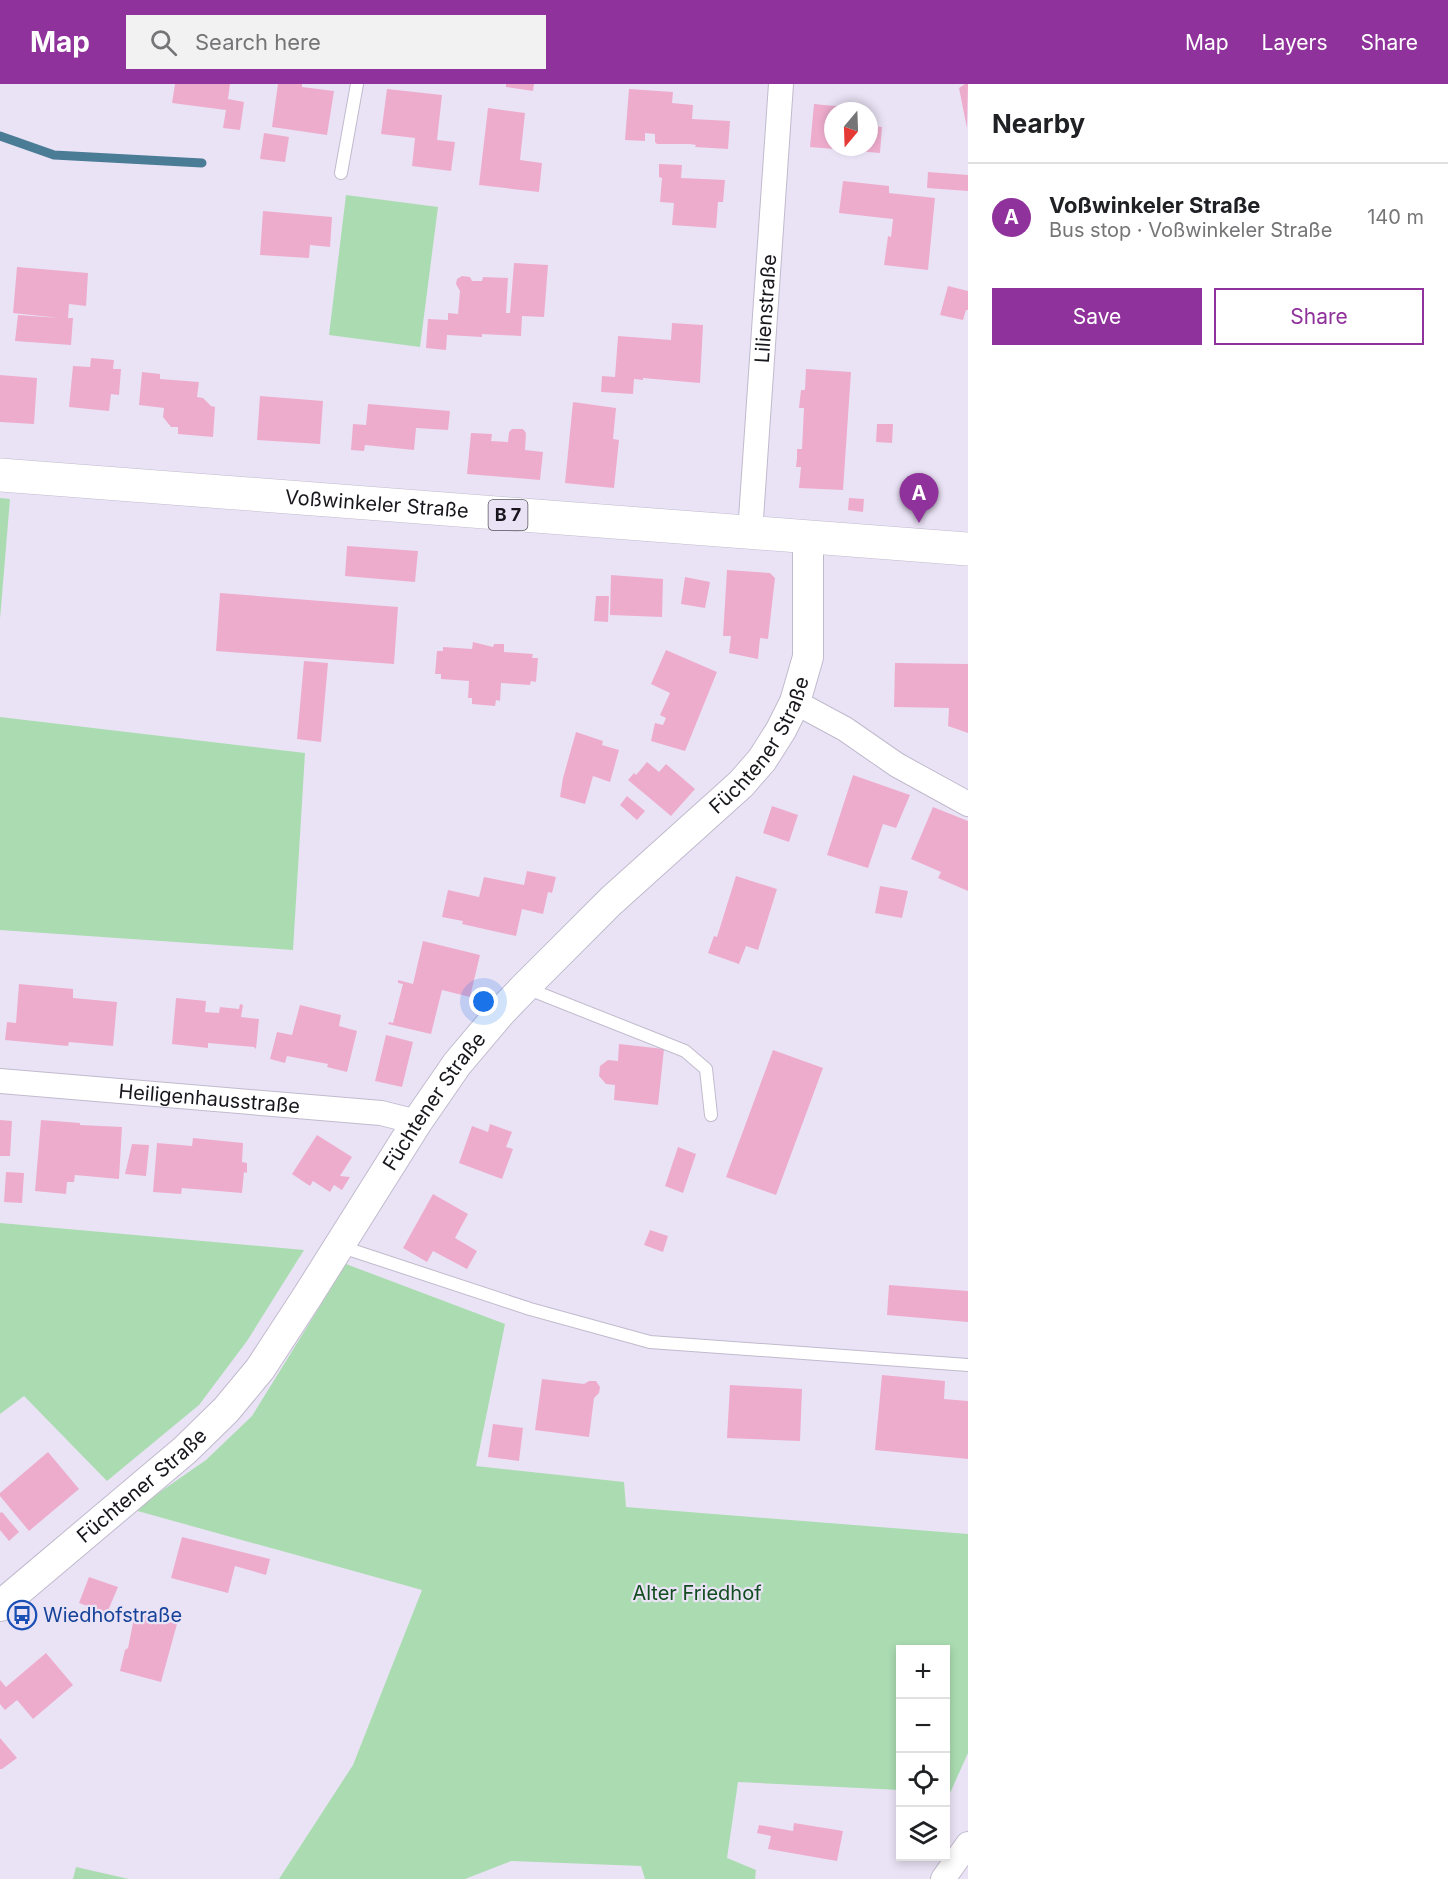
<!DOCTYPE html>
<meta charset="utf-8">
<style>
:root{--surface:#fff;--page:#f2f2f2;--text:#202124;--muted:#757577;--line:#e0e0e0;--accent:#90329b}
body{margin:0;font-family:Inter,sans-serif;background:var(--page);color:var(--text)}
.controls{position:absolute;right:18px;bottom:18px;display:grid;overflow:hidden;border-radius:0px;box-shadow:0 3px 9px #0003}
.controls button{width:54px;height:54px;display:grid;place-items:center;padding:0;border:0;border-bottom:2px solid var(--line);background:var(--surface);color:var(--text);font:30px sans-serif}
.compass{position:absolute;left:824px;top:18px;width:54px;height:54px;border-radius:50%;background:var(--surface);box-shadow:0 3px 9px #0003;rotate:199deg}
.you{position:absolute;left:484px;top:918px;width:21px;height:21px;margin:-15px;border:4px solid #fff;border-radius:50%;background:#1a73e8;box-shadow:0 0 0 9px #1a73e833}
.badge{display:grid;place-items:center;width:39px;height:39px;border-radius:50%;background:var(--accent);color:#fff;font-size:20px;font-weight:700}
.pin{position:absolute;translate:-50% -50px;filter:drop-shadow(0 2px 3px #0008)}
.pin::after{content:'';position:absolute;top:32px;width:21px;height:18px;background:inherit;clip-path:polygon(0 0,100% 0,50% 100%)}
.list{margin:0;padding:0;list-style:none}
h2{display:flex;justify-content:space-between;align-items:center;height:78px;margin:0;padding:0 24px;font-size:26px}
h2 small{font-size:20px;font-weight:400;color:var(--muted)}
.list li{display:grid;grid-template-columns:39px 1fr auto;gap:18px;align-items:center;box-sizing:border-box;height:108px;padding:0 24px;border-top:2px solid var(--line)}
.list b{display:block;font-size:22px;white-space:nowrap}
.list p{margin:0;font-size:20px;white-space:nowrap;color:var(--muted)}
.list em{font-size:20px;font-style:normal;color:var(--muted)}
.actions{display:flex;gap:12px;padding:18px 24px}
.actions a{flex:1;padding:14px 0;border:2px solid var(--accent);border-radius:0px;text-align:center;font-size:21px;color:var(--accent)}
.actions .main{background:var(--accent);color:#fff}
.icon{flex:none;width:33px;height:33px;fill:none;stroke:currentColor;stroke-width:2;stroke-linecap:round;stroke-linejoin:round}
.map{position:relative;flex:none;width:968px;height:1795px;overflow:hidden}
header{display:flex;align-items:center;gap:36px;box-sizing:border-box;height:84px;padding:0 30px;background:var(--accent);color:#fff}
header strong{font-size:28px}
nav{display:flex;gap:33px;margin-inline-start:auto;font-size:21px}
.search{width:420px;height:54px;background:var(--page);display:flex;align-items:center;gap:15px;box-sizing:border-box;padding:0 21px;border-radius:0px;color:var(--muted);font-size:22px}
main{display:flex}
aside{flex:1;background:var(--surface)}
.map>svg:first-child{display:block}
</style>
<header>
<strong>Map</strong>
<div class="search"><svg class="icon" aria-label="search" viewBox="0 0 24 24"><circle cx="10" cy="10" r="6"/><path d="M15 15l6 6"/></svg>Search here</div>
<nav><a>Map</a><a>Layers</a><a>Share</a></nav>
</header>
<main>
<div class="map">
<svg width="968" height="1795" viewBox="0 0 968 1795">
<rect width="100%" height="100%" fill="#eae3f6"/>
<!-- green -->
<path fill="#abdcb1" d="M346,111L438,123L420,263L329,251Z
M0,414L10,415L0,535Z
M0,633L305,669L293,866L0,846Z
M0,1139L304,1166L247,1257L199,1321L107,1397L24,1312L0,1330Z
M346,1180L505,1240L476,1382L624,1398L626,1423L968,1450V1669L950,1709H946V1566H900V1706L738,1698L727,1774L756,1786L755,1795H645L641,1782L511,1777L465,1795H279L353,1681L422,1506L134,1426L206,1376L252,1332Z
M76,1783L129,1795H73Z"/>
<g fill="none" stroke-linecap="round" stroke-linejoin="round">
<!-- stream -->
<path stroke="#4b7c96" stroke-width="9" d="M0,52L54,71L202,79"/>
</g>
<!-- building -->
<path fill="#eeaccd" d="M175,0H230L228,15L244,18L240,46L223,44L226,26L172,19Z
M278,0H302V3L334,7L327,51L272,43Z
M506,0H534L533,7L506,3Z
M965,0H968L967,44L959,4Z
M387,5L442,11L437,56L455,58L451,87L412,82L415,54L381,50Z
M629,5L673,8L672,19L693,21L692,35L730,37L728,65L695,63L696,61L690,60H657L655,58V50L645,49V57L625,56Z
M814,20L855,24V27H833V63H869V42L882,43L880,69L810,63Z
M488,24L525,29L520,76L542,79L539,108L479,101Z
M264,49L289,53L285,78L260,75Z
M659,80L682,81L681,94L725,96L723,118H718L716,144L672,141L674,119L660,118L662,94L659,93Z
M928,88L968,91V107L927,104Z
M843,97L889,102V109L935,114L928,186L884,181L888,152L891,153L893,135L839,129Z
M263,127L332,133L330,163L310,161L309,174L260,171Z
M514,179L548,181L544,233L522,232L521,252L482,250V253L447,251L446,266L426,264L428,235L448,236V229L458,230L460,207L456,200L457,195L462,192L470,193L472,197H482L483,193L508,194L506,229H510Z
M17,183L88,189L86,222L69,220L68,234H73L71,261L15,257L18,231L60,234L13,229Z
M948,202L968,207V226H966L963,236L940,231Z
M672,239L703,241L700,299L643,294V296L634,295L633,310L601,308L602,292L615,293L618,252L671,256Z
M91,274L114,276L113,285H121L119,311L111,310L109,327L69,323L73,282L90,283Z
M806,285L851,288L843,406L799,404L801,383H796L797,374V365H802L804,324H799L801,306H805Z
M142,288L160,290V295L199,298L197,313L203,314L211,322L215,323L213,353L178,350V343H171L163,333L164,324L139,321Z
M0,291L37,294L34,340L0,338Z
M260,312L323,317L320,360L257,356Z
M573,318L616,324L613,355L619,356L614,404L565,399Z
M368,320L450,327L448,346L416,344L414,366L365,361L364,367L351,366L353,340L366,341Z
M877,340H893L892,359L876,358Z
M512,345H523L526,349L525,366L543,368L540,396L467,390L471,349L492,350L491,357L508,358L509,348Z
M849,414L864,415L863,428L848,426Z
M347,462L418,467L415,498L345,492Z
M727,486L770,489L775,494L768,555L760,554L758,575L729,569L731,552H723Z
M611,491L663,495L662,533L610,531Z
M685,493L710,498L705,524L681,520Z
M220,509L398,523L394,580L216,567Z
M596,512H609L608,538L594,537Z
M473,558L493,563L494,560H504V568L533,570L532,574H538L536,598L531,597L530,601L501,599L500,617L496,616L495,622L472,620V614H468L469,597L441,595V590H435L437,567H443V563L472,565Z
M666,566L717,588L685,667L651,657L655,639L663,641L666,634L660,631L670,609L651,600Z
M304,577L328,579L321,658L297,655Z
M895,579L968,580V649L948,642L949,624L894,623Z
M576,648L603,657L602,661L619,666L610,698L593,692L585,720L560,713L563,694Z
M647,678L659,688L666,680L695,705L671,732L628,696L634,689L636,691Z
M853,691L910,711L896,744L883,740L868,784L827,771Z
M627,712L645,727L637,736L620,721Z
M772,722L798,731L789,758L763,749Z
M933,723L968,737V807L938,794L941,788L911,775Z
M527,787L556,793L552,809L548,808L543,830L522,825L516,852L462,840L463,837L442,833L448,806L479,813L484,793L524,801Z
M736,792L777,805L758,866L746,862L739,880L708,869L714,852L717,853Z
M880,802L908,807L902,834L875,829Z
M423,857L480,871L470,913L442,906L431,950L388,940L389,938L393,939L403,900L398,899V896L413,900Z
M19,900L73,905V914L117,918L113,962L69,958L68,962L5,956L7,938L16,939Z
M176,914L206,917L205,928L219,929L220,923L239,925L240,920L243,921L241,933L259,935L256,965L254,963L208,959V964L172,960Z
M300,921L341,931L339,942L357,947L347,988L327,983L328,980L287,972L285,979L270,975L277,948L292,951Z
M386,951L413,958L402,1003L375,997Z
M619,960L664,965L658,1021L614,1016L615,1001L606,1000L599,992L600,982L608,976L618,977Z
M773,966L823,984L776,1111L726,1093Z
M0,1036L12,1037L10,1072H0Z
M41,1036L80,1039V1041L122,1043L119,1095L75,1091L74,1098H67L66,1110L35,1107Z
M490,1040L512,1048L506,1063L513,1065L502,1095L459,1079L472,1042L488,1048Z
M317,1051L352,1073L340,1092L350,1093L342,1106L334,1101L330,1108L313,1097L310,1102L292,1090Z
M193,1054L243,1059L242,1078L247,1079V1089L244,1088L242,1109L182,1104L181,1110L153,1108L157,1059L192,1062Z
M132,1060L149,1061L146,1092L125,1090Z
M678,1063L696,1070L683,1109L665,1102Z
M6,1088L24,1089L22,1119L4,1118Z
M433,1110L468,1130L455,1154L477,1167L467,1185L433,1167L427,1178L403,1164Z
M650,1146L668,1152L663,1168L644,1161Z
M889,1201L968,1207V1238L887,1231Z
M882,1291L945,1297L944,1315L968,1317V1375L875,1366Z
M542,1295L584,1300L589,1297H596L600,1303L599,1309L594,1314L589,1353L535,1346Z
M730,1301L802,1305L800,1357L727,1354Z
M493,1340L523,1344L519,1377L488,1373Z
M48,1368L79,1405L29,1447L0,1412V1409Z
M2,1428L19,1448L9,1457L0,1446V1429Z
M182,1453L270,1475L266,1491L235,1482L228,1509L171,1494Z
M89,1493L118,1503L107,1529L79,1519Z
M135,1529L177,1540L161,1598L120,1587L125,1566L128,1564Z
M46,1569L73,1601L33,1635L17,1616L5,1626L0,1620V1596L6,1603Z
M0,1654L17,1674L2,1685H0Z
M794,1739L843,1747L837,1777L768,1765L771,1752L757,1749L759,1741L793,1747Z"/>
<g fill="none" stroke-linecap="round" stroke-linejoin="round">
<!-- service casing -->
<g stroke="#c1bacd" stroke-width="14">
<path id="service" d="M341,89L357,0
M526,904L685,967L706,985L711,1031
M339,1162L530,1225L650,1258L968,1281"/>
</g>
<!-- minor casing -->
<g stroke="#c1bacd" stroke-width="26">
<g id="minor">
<path id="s1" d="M750,449L781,0"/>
<path d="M795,618L845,645L897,681L968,720"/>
<path id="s2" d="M0,997L381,1029L417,1038"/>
<path d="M943,1795L968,1760"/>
</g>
</g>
<!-- tertiary casing -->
<g stroke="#c1bacd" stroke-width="32">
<g id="tertiary">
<path id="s3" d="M0,1522L185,1366L226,1326L260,1285L307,1213L417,1038L457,980L500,929L524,904L611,817L741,700L762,676L781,646L795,618L808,573V454"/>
</g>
</g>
<!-- primary casing -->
<g stroke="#c1bacd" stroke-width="34">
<g id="primary">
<path id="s4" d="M0,391L968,465"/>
</g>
</g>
<!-- service -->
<use href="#service" stroke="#fff" stroke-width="12"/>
<!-- minor -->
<use href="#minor" stroke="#fff" stroke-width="24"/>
<!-- tertiary -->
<use href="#tertiary" stroke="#fff" stroke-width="30"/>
<!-- primary -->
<use href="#primary" stroke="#fff" stroke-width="33"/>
</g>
<!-- icons -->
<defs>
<g id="bus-ring" transform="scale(1.5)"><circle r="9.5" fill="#eae3f6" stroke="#1a4fb4" stroke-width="1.5"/><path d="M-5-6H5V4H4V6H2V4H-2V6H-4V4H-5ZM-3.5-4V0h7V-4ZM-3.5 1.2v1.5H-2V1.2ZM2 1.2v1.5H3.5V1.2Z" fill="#1a4fb4"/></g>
</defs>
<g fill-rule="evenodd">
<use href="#bus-ring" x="22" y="1531"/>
</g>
<g text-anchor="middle" stroke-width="4.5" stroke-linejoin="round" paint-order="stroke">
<!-- shield labels -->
<rect fill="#eae3f6" stroke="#57545d" stroke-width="1.5" x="488.5" y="416" width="39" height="30" rx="4.5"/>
<g font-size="18" font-weight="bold" fill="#18161c">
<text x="508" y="437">B 7</text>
</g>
<!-- street labels -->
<g font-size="20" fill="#18161c" stroke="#eae3f6">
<text dy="7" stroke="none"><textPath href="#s1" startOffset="225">Lilienstraße</textPath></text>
<text dy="7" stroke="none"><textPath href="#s4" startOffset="378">Voßwinkeler Straße</textPath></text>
<text dy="7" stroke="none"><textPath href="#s3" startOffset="1158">Füchtener Straße</textPath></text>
<text dy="7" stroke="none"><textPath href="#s2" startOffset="210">Heiligenhausstraße</textPath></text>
<text dy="7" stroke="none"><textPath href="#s3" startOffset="672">Füchtener Straße</textPath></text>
<text dy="7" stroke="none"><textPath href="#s3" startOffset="186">Füchtener Straße</textPath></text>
</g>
<!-- park labels -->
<g font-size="20" fill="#124c20" stroke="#eae3f6">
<text x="697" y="1516">Alter Friedhof</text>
</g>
<!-- transit labels -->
<g font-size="20" fill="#164399" stroke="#eae3f6" text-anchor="start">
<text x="43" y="1538">Wiedhofstraße</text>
</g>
</g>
</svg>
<div class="controls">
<button>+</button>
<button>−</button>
<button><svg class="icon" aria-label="locate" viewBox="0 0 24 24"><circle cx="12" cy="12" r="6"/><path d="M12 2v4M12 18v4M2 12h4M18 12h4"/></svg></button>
<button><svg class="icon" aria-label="layers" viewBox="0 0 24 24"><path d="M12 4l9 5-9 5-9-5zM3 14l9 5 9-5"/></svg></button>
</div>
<svg class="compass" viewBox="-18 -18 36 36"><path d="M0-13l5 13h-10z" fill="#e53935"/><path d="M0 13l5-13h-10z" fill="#757577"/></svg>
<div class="you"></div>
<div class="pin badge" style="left:919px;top:439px">A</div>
</div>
<aside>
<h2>Nearby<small></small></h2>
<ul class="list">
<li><span class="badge">A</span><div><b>Voßwinkeler Straße</b><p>Bus stop · Voßwinkeler Straße</p></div><em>140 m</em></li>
</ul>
<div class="actions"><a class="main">Save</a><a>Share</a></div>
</aside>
</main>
